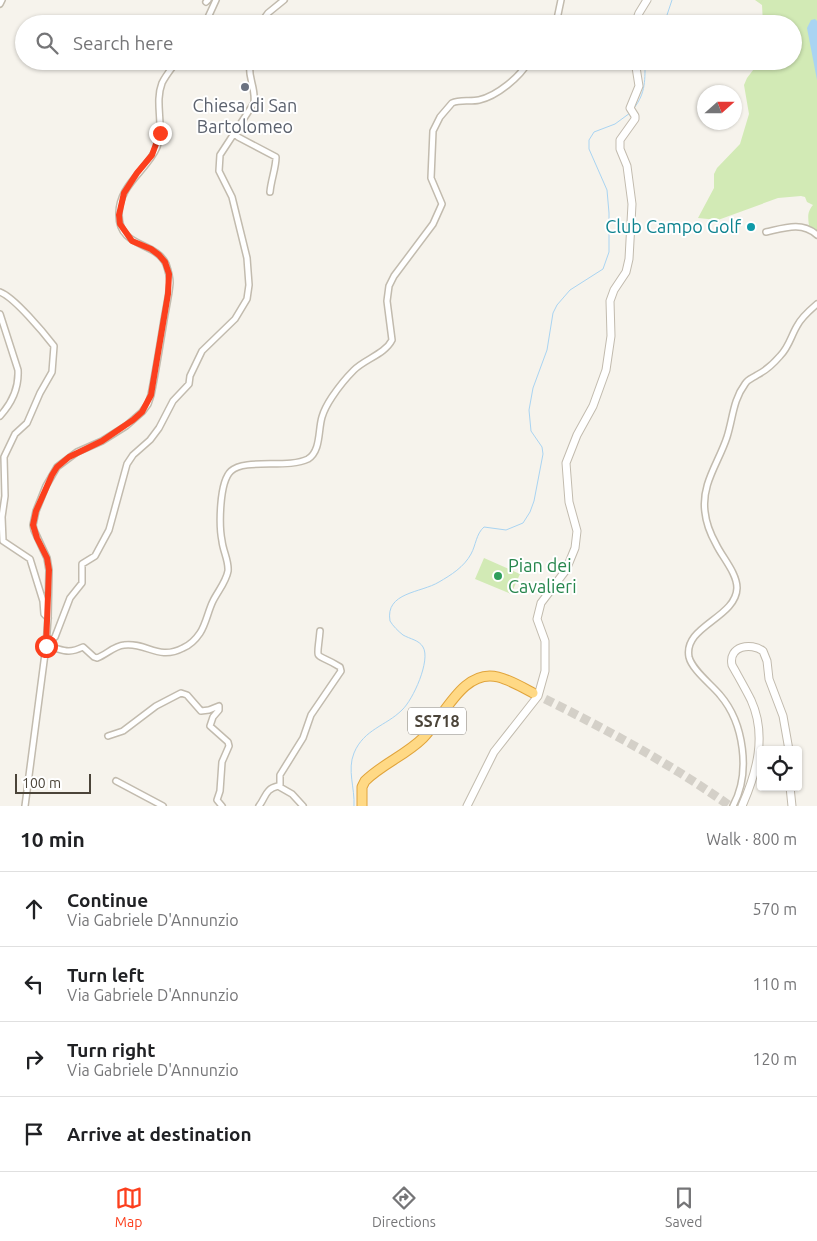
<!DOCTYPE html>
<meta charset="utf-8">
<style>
:root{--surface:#fff;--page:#f6f6f6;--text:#202124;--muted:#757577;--line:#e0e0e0;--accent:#fc3f1d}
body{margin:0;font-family:Ubuntu,sans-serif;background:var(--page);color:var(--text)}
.controls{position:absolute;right:15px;bottom:15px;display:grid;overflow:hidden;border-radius:5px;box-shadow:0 1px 4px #0004}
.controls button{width:45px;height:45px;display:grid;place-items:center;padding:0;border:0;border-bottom:1px solid var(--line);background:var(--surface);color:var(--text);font:25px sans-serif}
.compass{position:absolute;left:697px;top:85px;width:45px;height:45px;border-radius:50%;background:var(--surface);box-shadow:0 1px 4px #0004;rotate:69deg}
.scale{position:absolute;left:15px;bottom:12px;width:76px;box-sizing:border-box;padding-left:5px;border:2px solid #4b4439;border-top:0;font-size:14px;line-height:18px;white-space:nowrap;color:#4b4439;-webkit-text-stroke:4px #fff;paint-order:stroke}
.stop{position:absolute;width:15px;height:15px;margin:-11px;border:4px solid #fc3f1d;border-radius:50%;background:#fff}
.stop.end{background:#fc3f1d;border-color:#fff;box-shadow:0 1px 5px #0008}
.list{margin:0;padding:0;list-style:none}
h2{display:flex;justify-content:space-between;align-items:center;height:65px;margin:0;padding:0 20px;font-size:21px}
h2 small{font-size:16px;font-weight:400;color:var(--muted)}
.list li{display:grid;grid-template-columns:32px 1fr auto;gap:15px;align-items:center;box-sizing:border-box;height:75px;padding:0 20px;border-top:1px solid var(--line)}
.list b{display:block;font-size:19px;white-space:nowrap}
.list p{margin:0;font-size:16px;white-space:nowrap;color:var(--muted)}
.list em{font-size:16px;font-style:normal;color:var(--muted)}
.icon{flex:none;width:28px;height:28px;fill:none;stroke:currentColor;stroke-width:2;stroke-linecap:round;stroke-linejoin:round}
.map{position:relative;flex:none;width:817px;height:806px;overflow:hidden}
.search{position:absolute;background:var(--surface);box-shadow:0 1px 4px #0004;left:15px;right:15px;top:15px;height:55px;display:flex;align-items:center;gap:12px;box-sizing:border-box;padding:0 18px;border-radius:28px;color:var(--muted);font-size:19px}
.sheet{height:365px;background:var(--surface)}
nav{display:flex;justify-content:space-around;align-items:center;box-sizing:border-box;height:70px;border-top:1px solid var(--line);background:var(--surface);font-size:14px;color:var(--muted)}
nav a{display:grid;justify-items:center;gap:2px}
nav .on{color:var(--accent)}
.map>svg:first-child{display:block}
</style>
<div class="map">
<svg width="817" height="806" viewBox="0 0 817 806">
<rect width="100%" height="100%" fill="#f6f3ec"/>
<!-- green -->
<path fill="#d2eab5" d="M755,0H817V231L809,226C808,217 807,212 813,205L807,202L805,197L801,196L778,198L718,220L698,218L714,188V174L717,168L740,144L749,114L744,85L747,78L760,61H793V24H763L762,5Z
M484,558L520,574L511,594L475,579Z"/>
<!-- water -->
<path fill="#a9d4f2" d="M815,19L817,21V80L807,28L811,20Z"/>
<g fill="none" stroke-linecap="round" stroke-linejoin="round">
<!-- stream -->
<path stroke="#a9d4f2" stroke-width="1" d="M664,24L672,0
M634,108C646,93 645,79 645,61
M354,806C355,788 347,770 354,753C364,729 386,726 402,710C413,700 431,660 423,647C419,640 410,639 403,635C398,631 393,626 390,621C385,592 421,593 439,582C451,575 464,567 471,554C476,545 476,534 484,527L506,530L523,523L530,512L534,501L543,454L542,447L531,431L529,410L533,388L547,350L553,313L557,305L570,290L603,269L609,252V213L607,190L589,149V140L594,132L615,124L630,113"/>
<!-- trunk-tunnel -->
<path stroke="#d4d0c8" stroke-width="9" stroke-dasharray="9 4.5" stroke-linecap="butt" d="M533,693C600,726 668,762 730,806"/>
<!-- minor casing -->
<g stroke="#c2bbae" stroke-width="8">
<path id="minor" d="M206,2L208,0
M0,4L2,0
M205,24L216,0
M260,24L268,13L284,0
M556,24L561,0
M234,133L238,137L276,157C276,168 271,180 270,192
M766,232C784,228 802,221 817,235
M0,292C14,297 44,333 54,346L52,372L40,393L27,423L15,434L4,457L5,496L2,517L3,541L30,559L43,601L44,614L48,618
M0,314L18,370C19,388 12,403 0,416
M46,645L55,637L70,598L82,583V564L95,556L109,530L127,464L133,455L150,440L159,428L173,401L189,384L190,376L202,351L235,319L247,299L249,285L247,258L232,197L219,171L220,155L254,103C256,87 247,77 250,61
M46,646C63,649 66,655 83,647L94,657L97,658C107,654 114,646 124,645C147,642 158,661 183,648C190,645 196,639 200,633C206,624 208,611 213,601C218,591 226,582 228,571C229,561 223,551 222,541C219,526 219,482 231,471C245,458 288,469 308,459C321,451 318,430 322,417C324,410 328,403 332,397C338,388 346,378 354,370C365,359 385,354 392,340L387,301L389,286L394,276L433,224L442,204L431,178L433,131L440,117L452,103C460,99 470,102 479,100C497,96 520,77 529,61
M108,736L123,731L156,706L181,693L187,695L201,711L209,710L219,706V710L213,717L210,726L228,742L229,746L222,762L220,791L217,800L222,806
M116,781L163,806
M280,787V775L303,738L311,715L341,671L340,667C313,650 317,665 320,631
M25,806L46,646L48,618L49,570L47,558L34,530L33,525L36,511L46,486L57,467L77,452L102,441L126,426L142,412L148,404L151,395C156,370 160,345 164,320C166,308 169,295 170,283C170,276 168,270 166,264C155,241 119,248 119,215C118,185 147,171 157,147C165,126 154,104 162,83C166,75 172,68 177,61
M259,806C266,797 265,789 278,786L292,794L303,806
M733,806C751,773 744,723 720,695C712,685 692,670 689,657C683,626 736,618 737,588C737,573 722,557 716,544C711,535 706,522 705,512C701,484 719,462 727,437C733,418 733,400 745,384C748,379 753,378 757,375C765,371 774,363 780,356C789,347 791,336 797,326C801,318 810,310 817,304"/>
</g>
<!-- tertiary casing -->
<g stroke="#c2bbae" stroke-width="9">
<path id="tertiary" d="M635,24L639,13L647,0
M790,787L792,806
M467,806L494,752L538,696L545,671V641L537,619L541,603L566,570L575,548L577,531L569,502L566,463L577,435L593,406L606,370L611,336L610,301L614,290L626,272L629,259L632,204L627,166L620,149V140L635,119V116L630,108L639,86L635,61
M742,806C757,772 767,735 751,700C745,688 738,676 732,665C728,646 751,642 763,651L767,661L769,679L783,716L789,750"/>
</g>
<!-- trunk casing -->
<g stroke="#e0a43c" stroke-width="11">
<path id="trunk" d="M362,806V787L365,781C382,764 406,755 423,738C444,717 463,668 498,677C510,680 522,687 533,693"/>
</g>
<!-- minor -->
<use href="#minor" stroke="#fff" stroke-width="5"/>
<!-- tertiary -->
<use href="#tertiary" stroke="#fff" stroke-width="7"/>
<!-- trunk -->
<use href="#trunk" stroke="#ffd985" stroke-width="9"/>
</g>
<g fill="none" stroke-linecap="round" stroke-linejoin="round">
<!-- route -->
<path stroke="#fc3f1d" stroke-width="6" d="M46,646L49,570L47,558L37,538L33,525L36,511L52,475L57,467L69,457L102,441L133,420L142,412L151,395L168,294L169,274L165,262L159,255L151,249L132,241L120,224L119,215L124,193L137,173L152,155L160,133"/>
</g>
<!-- markers -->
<circle fill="#6b7280" stroke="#fff" stroke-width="2" cx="245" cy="87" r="5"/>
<circle fill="#0f9aa8" stroke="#fff" stroke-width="2" cx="751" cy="227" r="5"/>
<circle fill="#2e9e5b" stroke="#fff" stroke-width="2" cx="498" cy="576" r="5"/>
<g text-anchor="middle" stroke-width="4" stroke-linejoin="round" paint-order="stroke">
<!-- shield labels -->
<rect fill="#fff" stroke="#817c74" stroke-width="1" x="408" y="707.5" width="58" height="27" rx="4"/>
<g font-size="16" font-weight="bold" fill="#4b4439">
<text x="437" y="727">SS718</text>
</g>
<!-- worship labels -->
<g font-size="18" fill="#5b616d" stroke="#fff">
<text x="245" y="112">Chiesa di San<tspan x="245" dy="21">Bartolomeo</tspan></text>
</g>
<!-- culture labels -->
<g font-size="18" fill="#0d838f" stroke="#fff" text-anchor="end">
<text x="741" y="233">Club Campo Golf</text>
</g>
<!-- leisure labels -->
<g font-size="18" fill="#27864d" stroke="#fff" text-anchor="start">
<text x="508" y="572">Pian dei<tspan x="508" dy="21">Cavalieri</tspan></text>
</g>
</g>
</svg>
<div class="controls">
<button><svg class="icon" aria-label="locate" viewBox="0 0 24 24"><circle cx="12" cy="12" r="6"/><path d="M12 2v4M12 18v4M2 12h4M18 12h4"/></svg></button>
</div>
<svg class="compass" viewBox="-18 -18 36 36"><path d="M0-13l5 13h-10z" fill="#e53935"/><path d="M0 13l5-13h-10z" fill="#757577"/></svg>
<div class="scale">100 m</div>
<div class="stop" style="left:46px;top:646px"></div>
<div class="stop end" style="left:160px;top:133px"></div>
<div class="search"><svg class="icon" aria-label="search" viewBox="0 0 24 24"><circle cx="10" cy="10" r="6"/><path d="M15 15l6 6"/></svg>Search here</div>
</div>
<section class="sheet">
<h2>10 min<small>Walk · 800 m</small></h2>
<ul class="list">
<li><svg class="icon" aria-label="ahead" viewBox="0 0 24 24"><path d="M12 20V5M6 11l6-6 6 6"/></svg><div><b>Continue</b><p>Via Gabriele D'Annunzio</p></div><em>570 m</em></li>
<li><svg class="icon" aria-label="left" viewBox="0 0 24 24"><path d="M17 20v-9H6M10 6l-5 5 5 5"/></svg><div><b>Turn left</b><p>Via Gabriele D'Annunzio</p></div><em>110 m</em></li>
<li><svg class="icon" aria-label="right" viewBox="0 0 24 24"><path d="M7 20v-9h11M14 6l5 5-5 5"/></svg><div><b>Turn right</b><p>Via Gabriele D'Annunzio</p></div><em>120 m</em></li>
<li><svg class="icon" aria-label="arrive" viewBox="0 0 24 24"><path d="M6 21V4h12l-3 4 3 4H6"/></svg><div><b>Arrive at destination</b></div></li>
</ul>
</section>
<nav>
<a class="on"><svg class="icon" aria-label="map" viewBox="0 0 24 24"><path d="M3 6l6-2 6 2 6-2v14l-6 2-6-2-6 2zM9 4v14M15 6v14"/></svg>Map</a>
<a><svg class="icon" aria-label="directions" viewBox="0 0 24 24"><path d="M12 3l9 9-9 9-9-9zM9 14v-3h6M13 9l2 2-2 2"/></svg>Directions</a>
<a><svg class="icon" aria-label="saved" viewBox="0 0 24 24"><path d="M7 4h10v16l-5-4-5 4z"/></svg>Saved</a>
</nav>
